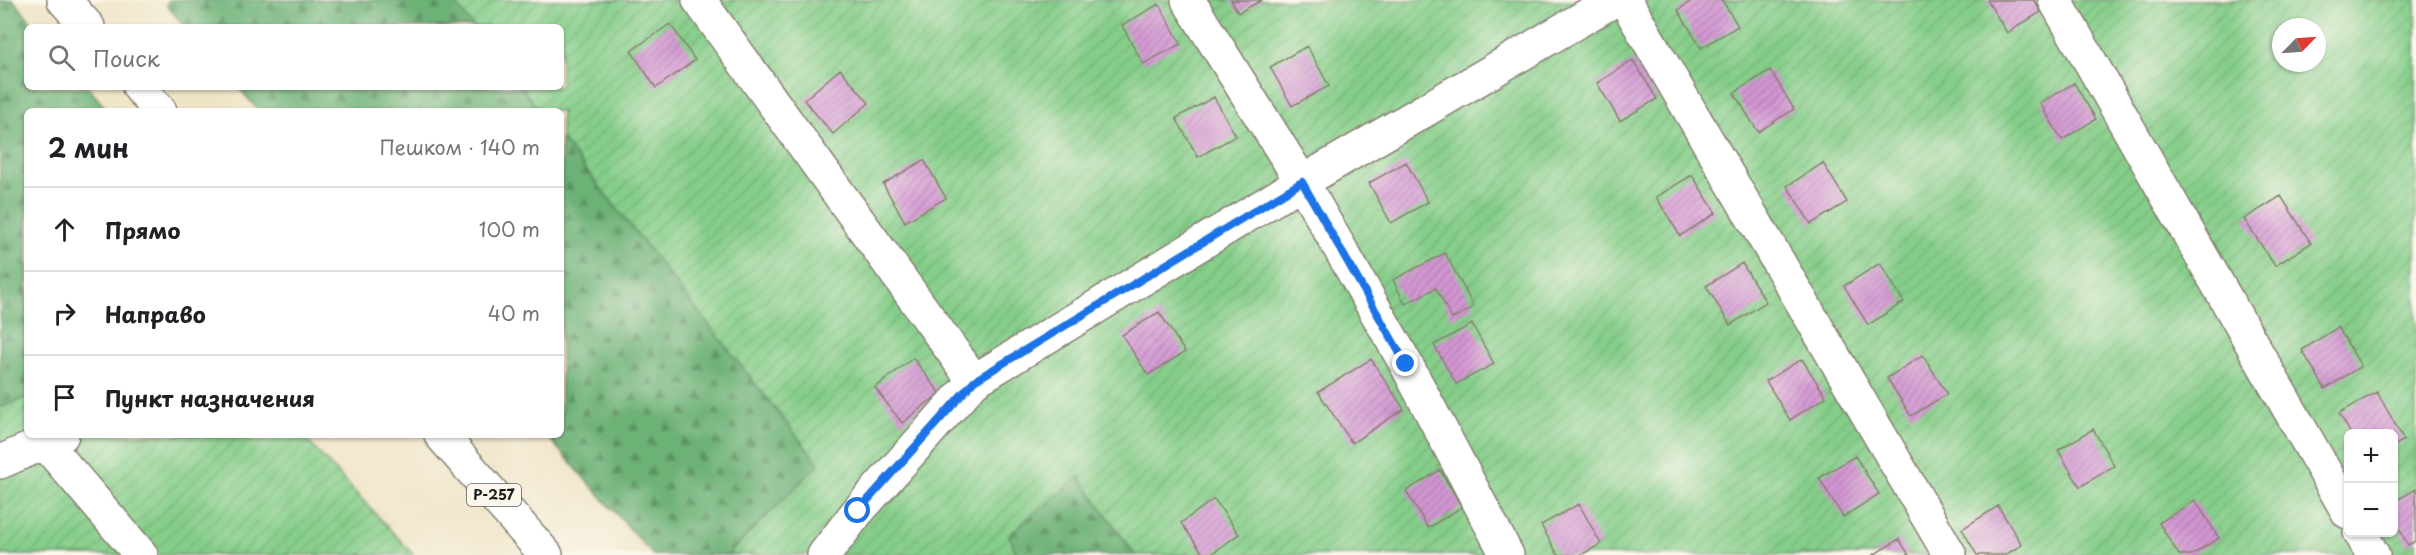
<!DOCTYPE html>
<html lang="ru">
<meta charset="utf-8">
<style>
:root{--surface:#fff;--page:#f2f2f2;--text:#202124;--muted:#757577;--line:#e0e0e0}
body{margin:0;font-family:"Playpen Sans",sans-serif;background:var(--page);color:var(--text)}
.controls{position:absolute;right:18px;bottom:18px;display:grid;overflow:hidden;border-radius:9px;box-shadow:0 2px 4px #0004}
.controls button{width:54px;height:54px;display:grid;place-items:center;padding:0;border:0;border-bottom:2px solid var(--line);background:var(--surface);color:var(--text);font:30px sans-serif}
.compass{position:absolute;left:2272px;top:18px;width:54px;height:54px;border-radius:50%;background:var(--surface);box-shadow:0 2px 4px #0004;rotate:65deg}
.stop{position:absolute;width:18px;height:18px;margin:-14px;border:4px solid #1a73e8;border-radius:50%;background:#fff}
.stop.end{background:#1a73e8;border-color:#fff;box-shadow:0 2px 6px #0008}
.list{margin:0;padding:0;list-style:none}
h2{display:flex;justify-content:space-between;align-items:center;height:78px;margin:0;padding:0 24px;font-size:26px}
h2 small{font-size:20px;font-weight:400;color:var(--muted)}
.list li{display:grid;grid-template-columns:39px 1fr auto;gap:18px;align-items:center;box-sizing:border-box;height:84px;padding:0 24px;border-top:2px solid var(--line)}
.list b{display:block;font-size:22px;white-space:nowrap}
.list em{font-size:20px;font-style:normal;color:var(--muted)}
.icon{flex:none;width:33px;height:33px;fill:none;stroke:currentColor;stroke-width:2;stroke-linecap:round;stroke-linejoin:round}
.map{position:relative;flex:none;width:2416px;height:555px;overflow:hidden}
.search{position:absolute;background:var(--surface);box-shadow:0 2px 4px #0004;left:24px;top:24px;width:540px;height:66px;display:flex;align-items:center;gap:15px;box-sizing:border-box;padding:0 21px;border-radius:9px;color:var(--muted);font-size:22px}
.panel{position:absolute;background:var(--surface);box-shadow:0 2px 4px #0004;left:24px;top:108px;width:540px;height:330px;border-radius:9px}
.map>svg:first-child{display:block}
</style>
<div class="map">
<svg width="2416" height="555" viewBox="0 0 2416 555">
<defs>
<pattern id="forest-firs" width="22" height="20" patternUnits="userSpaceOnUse" patternTransform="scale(1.5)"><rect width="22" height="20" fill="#6cb176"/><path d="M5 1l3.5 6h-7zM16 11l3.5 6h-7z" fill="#588f60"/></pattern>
<pattern id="garden-furrows" width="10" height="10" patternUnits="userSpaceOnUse" patternTransform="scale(1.5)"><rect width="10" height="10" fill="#85ce8a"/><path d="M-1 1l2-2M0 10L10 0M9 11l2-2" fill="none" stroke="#72b076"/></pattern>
<pattern id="building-hatch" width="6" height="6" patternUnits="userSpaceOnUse" patternTransform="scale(1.5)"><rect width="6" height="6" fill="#d396d3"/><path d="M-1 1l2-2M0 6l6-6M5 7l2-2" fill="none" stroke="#aa7aaa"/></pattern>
</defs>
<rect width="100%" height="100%" fill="#fbf7ec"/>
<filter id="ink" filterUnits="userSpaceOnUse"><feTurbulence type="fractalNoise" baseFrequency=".0167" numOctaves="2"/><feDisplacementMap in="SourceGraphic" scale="12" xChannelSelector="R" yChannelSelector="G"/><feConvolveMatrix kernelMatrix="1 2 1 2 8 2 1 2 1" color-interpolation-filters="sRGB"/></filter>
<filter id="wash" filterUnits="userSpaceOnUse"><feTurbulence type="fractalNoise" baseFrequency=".008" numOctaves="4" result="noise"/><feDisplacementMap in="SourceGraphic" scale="24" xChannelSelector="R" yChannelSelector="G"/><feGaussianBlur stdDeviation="1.35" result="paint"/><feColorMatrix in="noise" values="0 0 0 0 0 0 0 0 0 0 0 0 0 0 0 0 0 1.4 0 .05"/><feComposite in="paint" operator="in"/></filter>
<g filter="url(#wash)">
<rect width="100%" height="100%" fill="#efe4c6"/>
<!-- forest -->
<path fill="url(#forest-firs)" stroke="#446649" stroke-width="1.5" d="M0,0H13L36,27H27V87H88L108,111H27V397L0,408Z
M169,0H452L474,27H185L166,5Z
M238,87H521L540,111H259Z
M561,138L819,464L728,555H653L546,435H561Z
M1079,476L1135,555H1017L1008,535Z"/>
<!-- garden -->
<path fill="url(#garden-furrows)" stroke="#507553" stroke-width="1.5" fill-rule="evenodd" d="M452,0H2416V555H1135L1079,476L1009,535L1017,555H728L819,464L561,138V111H540L521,87H561V27H474ZM2281,27H2317V63H2281ZM2348,434H2394V532H2348Z
M27,397V435H302L414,555H0V408Z"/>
<g id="blocks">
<!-- building -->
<path fill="url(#building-hatch)" d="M1231,0H1262L1238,13Z
M1693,0H1722L1738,26L1701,48L1678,10Z
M1987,0H2034L2041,12L2007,33Z
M1159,4L1181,44L1143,64L1122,25Z
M670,24L695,60L656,88L631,51Z
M1307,46L1329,86L1292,106L1270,67Z
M1633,60L1657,99L1620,121L1597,83Z
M840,69L869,103L833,134L804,100Z
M1770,70L1794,109L1758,132L1734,93Z
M2074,83L2096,119L2062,140L2040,103Z
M1214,97L1236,136L1198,157L1176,118Z
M924,160L946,198L905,222L883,184Z
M1406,162L1428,202L1391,223L1369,183Z
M1823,163L1847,202L1811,224L1787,186Z
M1692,175L1716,213L1680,236L1656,197Z
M2281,196L2311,243L2275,266L2244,219Z
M1445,253L1474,307L1452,319L1436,288L1405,304L1393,280Z
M1742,263L1766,302L1730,325L1706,286Z
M1880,263L1904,302L1868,325L1844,286Z
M1159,312L1185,352L1148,375L1122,335Z
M1472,324L1494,364L1456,384L1434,345Z
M2338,327L2361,366L2325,389L2302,350Z
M1923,355L1947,394L1911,416L1887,378Z
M913,358L940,393L902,423L875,388Z
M1371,359L1404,409L1352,443L1318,392Z
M1802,359L1826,397L1790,420L1766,381Z
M2377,392L2404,440L2394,446V434H2351L2339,413Z
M2093,429L2114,466L2080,487L2058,450Z
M1855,456L1879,494L1843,517L1819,478Z
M1440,470L1462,507L1428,528L1406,491Z
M2416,489V541L2408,545L2394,519V502Z
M1214,499L1239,534L1210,555H1204L1181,523Z
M2195,500L2219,538L2192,555H2179L2159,523Z
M1579,504L1601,544L1581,555H1558L1541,525Z
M1998,506L2022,545L2005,555H1977L1962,529Z
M1899,539L1909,555H1873Z"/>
</g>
</g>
<g filter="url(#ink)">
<use href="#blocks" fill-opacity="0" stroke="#868071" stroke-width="1.5"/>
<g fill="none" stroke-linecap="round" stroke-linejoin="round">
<!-- street casing -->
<g stroke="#868071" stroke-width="36">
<path id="street" d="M699,0L974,381
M1188,0L1302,182L1406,364L1507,555
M1625,0L1950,555
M2055,0L2348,512
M45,443L141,555
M0,462L62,435
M2360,532L2373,555
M824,555L858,511L974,381L1302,182L1614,0"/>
</g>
<!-- highway casing -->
<g stroke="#868071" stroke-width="36">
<path id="highway" d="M64,0L88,27
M139,87L160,111
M441,435L546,555"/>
</g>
<!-- street -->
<use href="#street" stroke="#fff" stroke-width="33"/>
<!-- highway -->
<use href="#highway" stroke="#fff" stroke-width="33"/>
</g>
</g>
<g fill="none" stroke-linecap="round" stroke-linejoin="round" filter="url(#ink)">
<!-- route -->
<path stroke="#1a73e8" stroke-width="8" d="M858,511L974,381L1302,182L1406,364"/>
</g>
<g text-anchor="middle" stroke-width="4.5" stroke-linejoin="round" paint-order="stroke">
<!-- shield labels -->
<rect fill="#fbf7ec" stroke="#5f5e5a" stroke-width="1.5" x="467" y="484" width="54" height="22" rx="4.5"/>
<g font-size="14" font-weight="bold" fill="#1c1c1c">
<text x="494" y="500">Р-257</text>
</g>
</g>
</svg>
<div class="controls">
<button>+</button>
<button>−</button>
</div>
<svg class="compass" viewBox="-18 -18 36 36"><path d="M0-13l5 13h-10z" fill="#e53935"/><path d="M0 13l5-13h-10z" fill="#757577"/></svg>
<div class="stop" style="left:858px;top:511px"></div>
<div class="stop end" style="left:1406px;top:364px"></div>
<div class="search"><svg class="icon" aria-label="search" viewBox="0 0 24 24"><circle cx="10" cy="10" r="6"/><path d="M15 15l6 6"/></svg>Поиск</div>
<section class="panel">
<h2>2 мин<small>Пешком · 140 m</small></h2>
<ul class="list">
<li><svg class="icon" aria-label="ahead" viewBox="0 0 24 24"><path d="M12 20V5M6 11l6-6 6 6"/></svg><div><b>Прямо</b></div><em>100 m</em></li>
<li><svg class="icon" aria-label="right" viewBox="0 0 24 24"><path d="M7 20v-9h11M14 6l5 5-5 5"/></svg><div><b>Направо</b></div><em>40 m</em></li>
<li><svg class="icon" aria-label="arrive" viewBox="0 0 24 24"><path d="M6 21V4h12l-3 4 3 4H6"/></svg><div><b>Пункт назначения</b></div></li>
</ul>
</section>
</div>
